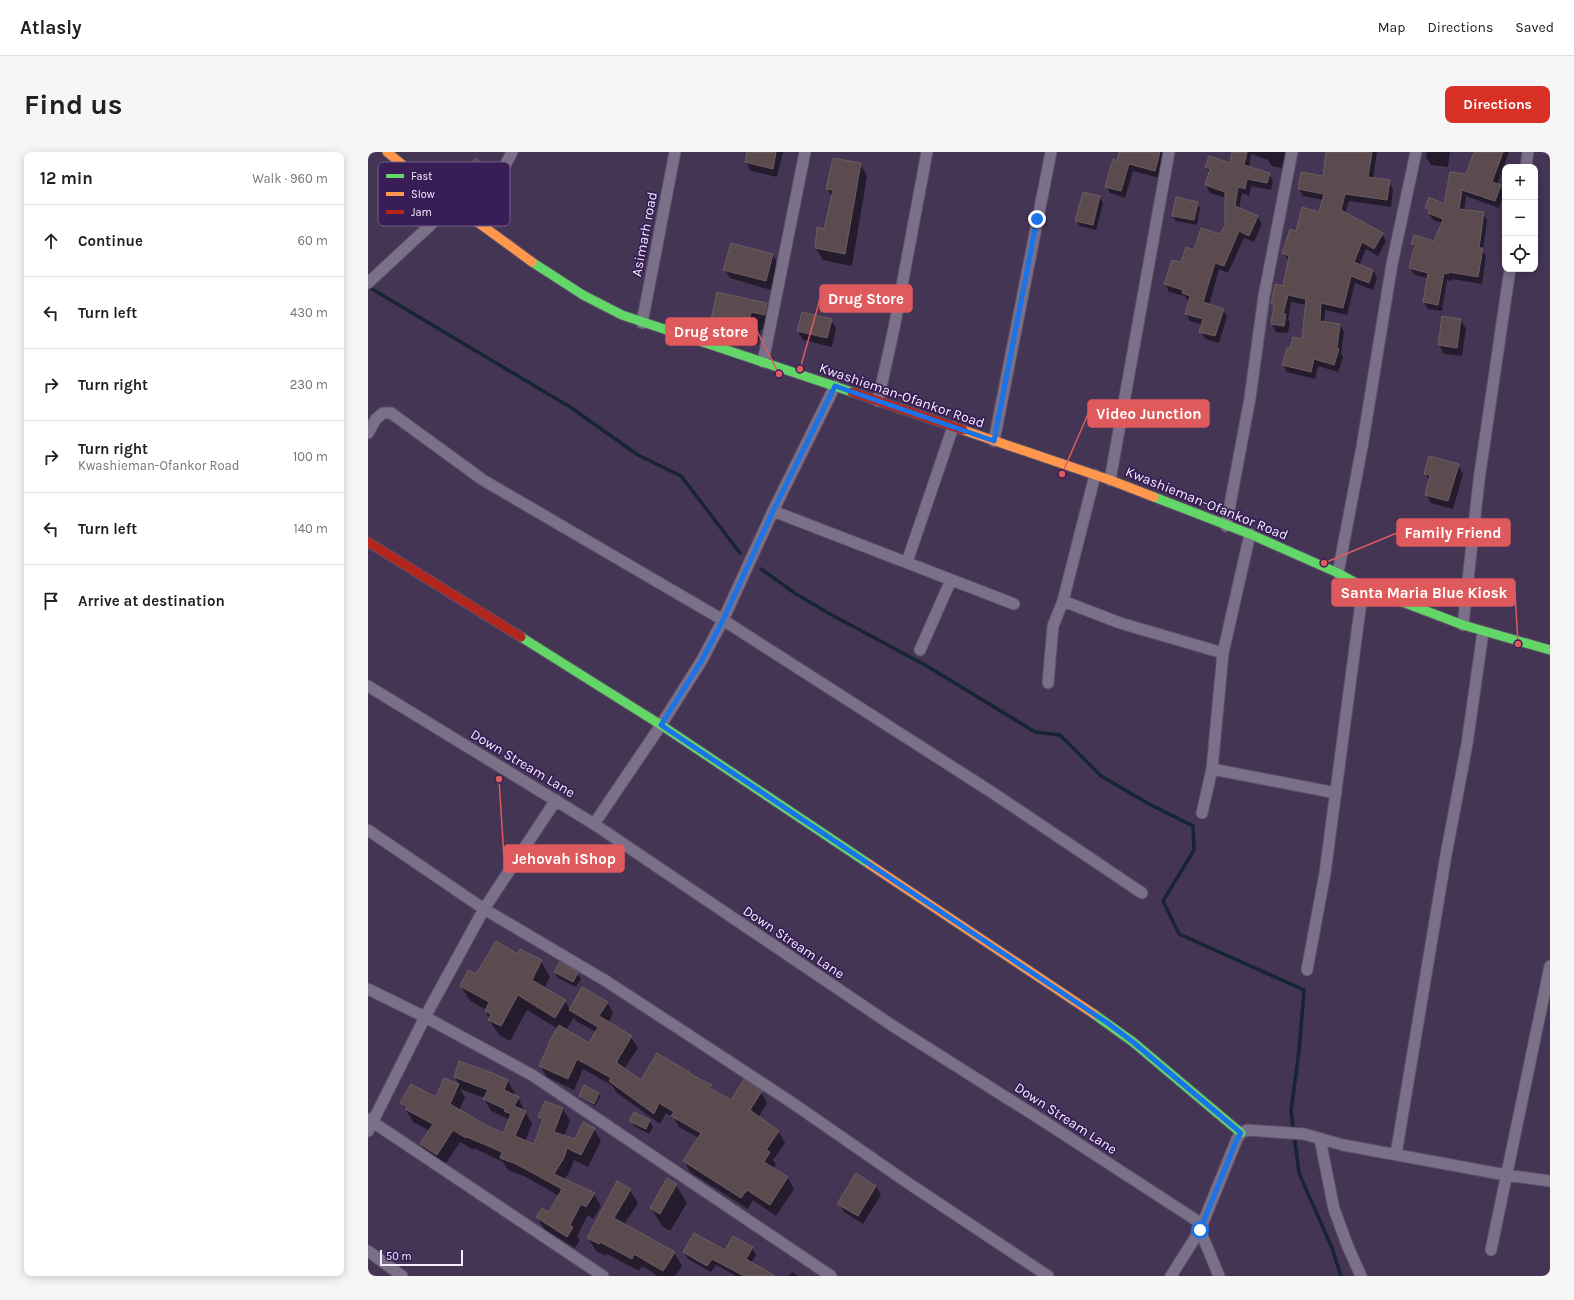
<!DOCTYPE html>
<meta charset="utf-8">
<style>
:root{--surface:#fff;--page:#f6f6f6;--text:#202124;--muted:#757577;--line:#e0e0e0;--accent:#d93025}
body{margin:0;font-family:Karla,sans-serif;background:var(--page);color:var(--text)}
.controls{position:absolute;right:12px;top:12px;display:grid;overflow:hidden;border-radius:8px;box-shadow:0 2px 10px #0003}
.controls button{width:36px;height:36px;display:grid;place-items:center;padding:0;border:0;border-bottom:1px solid var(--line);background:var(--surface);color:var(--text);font:20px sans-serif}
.scale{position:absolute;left:12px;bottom:10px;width:83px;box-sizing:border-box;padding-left:4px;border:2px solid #f4eefd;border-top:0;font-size:11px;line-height:14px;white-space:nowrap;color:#f4eefd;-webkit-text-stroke:3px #381d56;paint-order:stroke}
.stop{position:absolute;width:12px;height:12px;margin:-9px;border:3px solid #1a73e8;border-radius:50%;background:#fff}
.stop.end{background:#1a73e8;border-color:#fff;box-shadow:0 1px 4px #0008}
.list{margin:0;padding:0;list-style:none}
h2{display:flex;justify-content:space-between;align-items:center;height:52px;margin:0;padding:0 16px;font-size:17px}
h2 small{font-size:13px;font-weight:400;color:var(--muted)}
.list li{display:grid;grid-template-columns:26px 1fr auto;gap:12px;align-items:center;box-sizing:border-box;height:72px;padding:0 16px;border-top:1px solid var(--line)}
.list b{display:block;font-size:15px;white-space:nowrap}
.list p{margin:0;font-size:13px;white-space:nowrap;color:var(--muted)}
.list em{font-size:13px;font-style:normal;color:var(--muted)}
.icon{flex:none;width:22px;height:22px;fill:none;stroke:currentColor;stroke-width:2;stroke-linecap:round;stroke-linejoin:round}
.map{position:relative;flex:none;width:1182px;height:1124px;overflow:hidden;border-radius:8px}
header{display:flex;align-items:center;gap:24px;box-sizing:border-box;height:56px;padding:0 20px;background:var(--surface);border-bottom:1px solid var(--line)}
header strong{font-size:19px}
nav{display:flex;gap:22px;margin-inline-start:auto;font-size:14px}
.intro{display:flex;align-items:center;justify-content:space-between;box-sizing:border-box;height:96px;padding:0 24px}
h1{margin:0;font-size:28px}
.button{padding:10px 18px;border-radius:8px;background:var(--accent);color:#fff;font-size:14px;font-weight:700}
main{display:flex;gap:24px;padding:0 24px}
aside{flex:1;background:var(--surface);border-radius:8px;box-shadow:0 2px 10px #0003}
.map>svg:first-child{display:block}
</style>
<header>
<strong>Atlasly</strong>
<nav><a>Map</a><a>Directions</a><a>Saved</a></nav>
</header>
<div class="intro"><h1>Find us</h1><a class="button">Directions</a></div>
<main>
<aside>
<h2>12 min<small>Walk · 960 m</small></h2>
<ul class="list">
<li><svg class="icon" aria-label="ahead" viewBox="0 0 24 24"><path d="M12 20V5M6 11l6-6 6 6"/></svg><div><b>Continue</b></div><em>60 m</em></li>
<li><svg class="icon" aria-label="left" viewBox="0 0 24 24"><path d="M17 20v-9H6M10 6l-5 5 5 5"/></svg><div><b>Turn left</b></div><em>430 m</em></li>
<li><svg class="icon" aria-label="right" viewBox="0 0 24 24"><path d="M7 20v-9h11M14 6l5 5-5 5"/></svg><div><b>Turn right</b></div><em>230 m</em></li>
<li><svg class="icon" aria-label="right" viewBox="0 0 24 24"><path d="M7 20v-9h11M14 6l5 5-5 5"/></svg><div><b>Turn right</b><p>Kwashieman-Ofankor Road</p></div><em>100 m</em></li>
<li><svg class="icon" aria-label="left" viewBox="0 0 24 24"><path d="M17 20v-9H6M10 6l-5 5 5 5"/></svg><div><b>Turn left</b></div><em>140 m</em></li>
<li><svg class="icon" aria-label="arrive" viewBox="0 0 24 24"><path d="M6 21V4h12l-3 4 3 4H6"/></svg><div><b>Arrive at destination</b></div></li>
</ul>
</aside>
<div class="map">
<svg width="1182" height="1124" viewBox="0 0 1182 1124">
<rect width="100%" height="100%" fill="#443555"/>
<!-- shadow -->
<path fill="#0007" fill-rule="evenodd" d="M380,0H415L409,25L383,19L378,10Z
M752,0H794L797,5L791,26L765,19L757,46L742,41L738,34L750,10Z
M865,0H916L917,1L914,16L904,14L900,8L883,2L881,16L901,22L905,29L903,38L883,34L881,44L874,41L871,57L890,65L894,72L886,90L876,86L860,121L851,117L841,153L855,157L859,165L851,191L837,187L833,179L835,173L822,169L818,162L822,149L819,148L817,144L801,140L797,132L814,112L827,99L853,84L858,73V46L842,41L838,33L842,22L838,15L841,5L863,13Z
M959,0H1009L1005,27L1021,29L1025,37L1023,55L981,49L977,62L1014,82L1018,89L1010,104L998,97L991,114L1005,118L1009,126L1005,138L987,131L979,163L957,158L956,170L972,173L976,180L973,202L975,205L970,220L950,214L947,227L919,220L915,213L923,198L935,188L938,153L923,150L920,167L922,170L920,181L908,180L904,172L906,155L904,151L915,135L921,109L915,101L928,80L951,61L955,48L935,44L931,37L956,26Z
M1059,0H1082L1080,15L1063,13L1058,5Z
M1107,0H1141L1129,33L1132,34L1136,41L1131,56L1098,44L1096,59L1115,61L1119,68L1115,99L1118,104L1114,132L1084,127V129L1079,128L1074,159L1060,157L1056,150L1060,126L1047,123L1042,116L1047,97L1044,92L1067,90L1074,71L1065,68L1058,56L1077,53L1098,23Z
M108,7L126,19L129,25L116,50L95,36L92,30Z
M492,12L499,24L484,114L455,108L448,96L457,78L465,46L459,37Z
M732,45L735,51L728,78L712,74L708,69Z
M829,51L832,56L829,73L808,69L805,64Z
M364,92L405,103L410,112L403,138L362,126L357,118Z
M399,152L409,170L407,180L393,177L390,193L354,186L344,168Z
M1075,165L1093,168L1098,177L1094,204L1076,202L1071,193Z
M463,168L468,176L464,195L435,188L430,179Z
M1090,313L1095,322L1085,357L1063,351L1058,342L1062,329L1057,322Z
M150,803L173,809L182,825L176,836L197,849L202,858L239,850L245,861L240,871L263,885L270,896L256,917L273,929L322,922L343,934L346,940L363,950L393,940L399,951L390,966L411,980L417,991L405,1008L408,1012L405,1016L420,1026L426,1037L408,1064L385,1048L380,1057L322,1020L316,1009L331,986L311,975L306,966L298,961L292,972L248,940L245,934L215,917L206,938L179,925L172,914L190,877L159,858L142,889L131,883L121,868L118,858L102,849L93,834L108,824ZM206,865L208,869L228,880L221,892L198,878Z
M187,820L209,821L213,827L208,835L190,826Z
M126,923L140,929L147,941L145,944L150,946L164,972L157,989L167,993L175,970L172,965L178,950L195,957L202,969L196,984L207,989L226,977L233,989L220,1015L206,1008L202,1019L196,1028L226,1042L233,1054L225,1067L220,1063L209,1084L212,1088L207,1096L176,1077L169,1065L182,1062L191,1044L156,1024L140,1018L135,1010L106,996V998L92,990L76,1014L61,1005L53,992L62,979L45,970L34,951L68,946L77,927L92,934L87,925ZM92,937L117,946L116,947L123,959L142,968L136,982L115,973L91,959L97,945Z
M216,935L231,942L232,945L227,954L213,946L212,944Z
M262,969H282L285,975L281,982L266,974Z
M308,1033L319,1051L302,1079L294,1074L283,1056Z
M508,1034L513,1043L495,1072L476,1060L471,1052Z
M262,1038L270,1051L256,1073L306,1100L314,1114L307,1124H290L274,1114L271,1119L239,1102L238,1104L228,1099L220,1086Z
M384,1096L388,1103L383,1111L402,1124H368L348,1113L343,1120L320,1107L316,1100H357Z
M424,1120L430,1124H421Z"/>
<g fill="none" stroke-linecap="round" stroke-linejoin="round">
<!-- stream -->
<path stroke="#172533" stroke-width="3.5" d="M4,137L202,255L270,303L313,324L372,401
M393,417L428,442L462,462L559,514L667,580L692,583L733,624L783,653L825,674L826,698L795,749L811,782L936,838L931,899L923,959L931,1021L964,1096L973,1124"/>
</g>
<!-- building -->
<path fill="#5c4b4e" stroke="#6d5d62" d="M379,0H408L405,17L377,10Z
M751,0H792L787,19L761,12L753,39L737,35L745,7L749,9Z
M864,0H879L876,13L902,21L899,31L879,27L877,37L870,35L867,54L890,64L881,84L871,79L856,114L847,111L835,150L856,157L847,184L831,180L835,167L817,162L822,144L814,141L815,138L796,132L804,108L813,110L818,95L826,98L833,76L852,82L857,73V40L837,33L842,17L837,15L841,4L862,11Z
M958,0H1004L1000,25L1022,28L1019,48L977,42L973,58L1015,81L1006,97L994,90L986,110L1005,118L1001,131L983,124L975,156L953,151L952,169L972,172L969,196L971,197L966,213L946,207L943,220L914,213L919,196H922L925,185L934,187L938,147L920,143L915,162H918L916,174L903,172L906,152H903L907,132L915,134L921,104L914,101L922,77L928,79L934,55L951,60L956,42L930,37L933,20L955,24Z
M1106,0H1135L1124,30L1133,33L1127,49L1094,38L1091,57L1116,60L1111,96H1115L1110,125L1081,120L1080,122L1076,121L1070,153L1055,150L1060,121L1041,116L1047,93L1043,92L1046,83L1066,89L1075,67L1060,61L1061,58L1057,56L1061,45L1076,52L1082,20L1098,22Z
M107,6L126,18L113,45L91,30Z
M465,6L493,11L477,102L447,96L449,75L456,77L465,38L458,37Z
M715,40L732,44L725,73L707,69Z
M808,45L830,50L826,68L804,64Z
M363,91L405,102L398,129L355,118Z
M349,140L399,151L397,163L383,160L380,175L343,168Z
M434,160L464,167L459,186L429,179Z
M1074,164L1093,167L1089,196L1070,193Z
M1061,304L1091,312L1080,349L1057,343L1062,323L1056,322Z
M128,789L150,802L152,797L174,808L164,828L198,848L187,866L150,843L133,874L120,868L123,862L117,859L121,850L92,834L100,818L108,822Z
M192,810L210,821L205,830L186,820Z
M214,835L240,850L231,864L264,884L249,909V911L273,928L289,901L323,921L322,922L344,933L342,936L363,948L376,927L394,939L382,958L411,979L398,998L402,1000L396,1010L420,1025L402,1053L379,1038L373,1046L315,1009L333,981L303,964L306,960L291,951L286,962L241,929L243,926L209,907L200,927L171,914L182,890H181L191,873L221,891L230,875L201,858Z
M91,909L127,922L140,928L136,938L151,945L146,954L158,959L147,984L166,992L175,967L170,965L177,949L195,956L186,980L207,987L215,970L227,976L213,1003L199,996L196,1006L186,1022L227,1041L218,1055L213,1052L202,1073L205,1075L199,1085L168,1065L174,1056L181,1060L194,1037L148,1012L132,1006L134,1000L99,985L98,986L85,978L69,1003L52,992L65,972L37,957L39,955L32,951L43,932L68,945L76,926L91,932L82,952L116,972L135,981L143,962L136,959L137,957L115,947L120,938L86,925Z
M216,933L231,941L226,952L211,944Z
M266,960L282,968L278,977L261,969Z
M488,1021L508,1034L490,1064L469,1052Z
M299,1026L309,1032L292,1062L282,1056Z
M249,1029L263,1037L246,1066L307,1100L295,1119L266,1102L264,1107L232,1090L231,1092L219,1086Z
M326,1081L357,1098L365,1084L385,1095L378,1107L407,1124H376L344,1107L339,1114L315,1100Z"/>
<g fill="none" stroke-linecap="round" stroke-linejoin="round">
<!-- street casing -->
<g stroke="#5b5067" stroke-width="13">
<path id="street" d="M1158,15L1160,0
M108,69L144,0
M0,131L85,52
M274,171L307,0
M395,210L437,0
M510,249L526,176L559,0
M0,281L8,267L15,261H23L115,328L355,468L625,641L774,741
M626,289L683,0
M742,328L801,0
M405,359L646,452
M858,374L882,246L896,144L924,0
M539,410L585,275
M970,421L994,295L1024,112L1048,0
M695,449L752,471L855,501
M1095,473L1111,328L1142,117
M552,498L583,428
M680,531L685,474L695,449L727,323
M0,534L226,672L525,874L677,970L834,1072
M844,617L968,641
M834,661L844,617L855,501L882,382
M226,672L293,573L334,508L355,468L405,359L467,234
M0,678L116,757L238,829L310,876L423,950L540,1031L680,1124
M939,818L957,721L995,435
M0,837L57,865L164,923L463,1124
M0,967L235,1124
M0,979L57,865L116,757L188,648
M952,987L966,1057L980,1095L993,1124
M1028,1002L1078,703L1099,592L1115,480
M832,1078L851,1124
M1123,1098L1182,814
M0,1099L34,1124
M803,1124L832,1078L869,987L873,981L879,978L936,982L975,993L1138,1023L1182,1029"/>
</g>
<!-- fast casing -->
<g stroke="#5b5067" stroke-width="11">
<path id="fast" d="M164,110L215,143L254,163L484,240
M786,345L882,382L970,421L995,435L1095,473L1182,498
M153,485L293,573L501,712
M726,862L765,890L873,981"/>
</g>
<!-- slow casing -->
<g stroke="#5b5067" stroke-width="11">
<path id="slow" d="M19,0L63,36L164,110
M595,278L742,328L786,345
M501,712L726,862"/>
</g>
<!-- jam casing -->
<g stroke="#5b5067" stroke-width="11">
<path id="jam" d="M484,240L595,278
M0,390L153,485"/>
</g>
<!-- street -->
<use href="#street" stroke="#7a7087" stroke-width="11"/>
<!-- fast -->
<use href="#fast" stroke="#63d668" stroke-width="9"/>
<!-- slow -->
<use href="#slow" stroke="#ff974d" stroke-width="9"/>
<!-- jam -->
<use href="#jam" stroke="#b3261e" stroke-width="9"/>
</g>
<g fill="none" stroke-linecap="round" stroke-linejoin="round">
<!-- route -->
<path stroke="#1a73e8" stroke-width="5" d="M669,67L626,289L467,234L405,359L355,468L334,508L293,573L741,872L765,890L873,981L869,987L832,1078"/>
</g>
<g text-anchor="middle" stroke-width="3.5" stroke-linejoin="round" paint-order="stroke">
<!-- street labels -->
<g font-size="14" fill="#f4eefd" stroke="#381d56">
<text transform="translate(276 82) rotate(-79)" y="5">Asimarh road</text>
<text transform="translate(534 243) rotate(19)" y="5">Kwashieman-Ofankor Road</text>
<text transform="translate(839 351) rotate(22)" y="5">Kwashieman-Ofankor Road</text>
<text transform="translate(155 611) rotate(31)" y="5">Down Stream Lane</text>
<text transform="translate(426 790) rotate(34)" y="5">Down Stream Lane</text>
<text transform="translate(698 966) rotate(33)" y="5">Down Stream Lane</text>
</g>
</g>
<!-- legend -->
<rect x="10" y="10" width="132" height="64" rx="6" fill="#381d56" stroke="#705c88" stroke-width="1"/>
<rect x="18" y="22" width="18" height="4" fill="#63d668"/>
<rect x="18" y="40" width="18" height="4" fill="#ff974d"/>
<rect x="18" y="58" width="18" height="4" fill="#b3261e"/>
<g font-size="11" fill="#f4eefd">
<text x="43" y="28">Fast</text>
<text x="43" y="46">Slow</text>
<text x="43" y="64">Jam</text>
</g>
<!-- callouts -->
<path fill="none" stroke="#de5a5d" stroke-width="1.5" d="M432 217L452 147M411 222L389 179M694 322L720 262M956 411L1029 381M1150 492L1147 441M131 627L136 706"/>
<g fill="#de5a5d" stroke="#381d56" stroke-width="1.5">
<circle cx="432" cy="217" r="4"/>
<circle cx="411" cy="222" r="4"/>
<circle cx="694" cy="322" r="4"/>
<circle cx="956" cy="411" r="4"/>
<circle cx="1150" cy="492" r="4"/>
<circle cx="131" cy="627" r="4"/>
</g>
<g fill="#de5a5d" stroke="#de5a5d" stroke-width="1.5">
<rect x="452" y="133" width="92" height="27" rx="4"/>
<rect x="298" y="166" width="91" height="27" rx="4"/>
<rect x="720" y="248" width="121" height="27" rx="4"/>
<rect x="1029" y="367" width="113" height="27" rx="4"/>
<rect x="964" y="427" width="183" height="27" rx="4"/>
<rect x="136" y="693" width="120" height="27" rx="4"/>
</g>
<g font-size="15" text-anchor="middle" font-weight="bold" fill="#fff">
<text x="498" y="152">Drug Store</text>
<text x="343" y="185">Drug store</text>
<text x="781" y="267">Video Junction</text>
<text x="1085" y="386">Family Friend</text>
<text x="1056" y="446">Santa Maria Blue Kiosk</text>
<text x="196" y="712">Jehovah iShop</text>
</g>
</svg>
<div class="controls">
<button>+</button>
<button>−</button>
<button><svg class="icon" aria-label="locate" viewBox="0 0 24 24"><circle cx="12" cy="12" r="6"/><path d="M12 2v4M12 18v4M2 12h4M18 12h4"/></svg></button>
</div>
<div class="scale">50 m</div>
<div class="stop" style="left:832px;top:1078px"></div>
<div class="stop end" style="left:669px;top:67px"></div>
</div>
</main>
